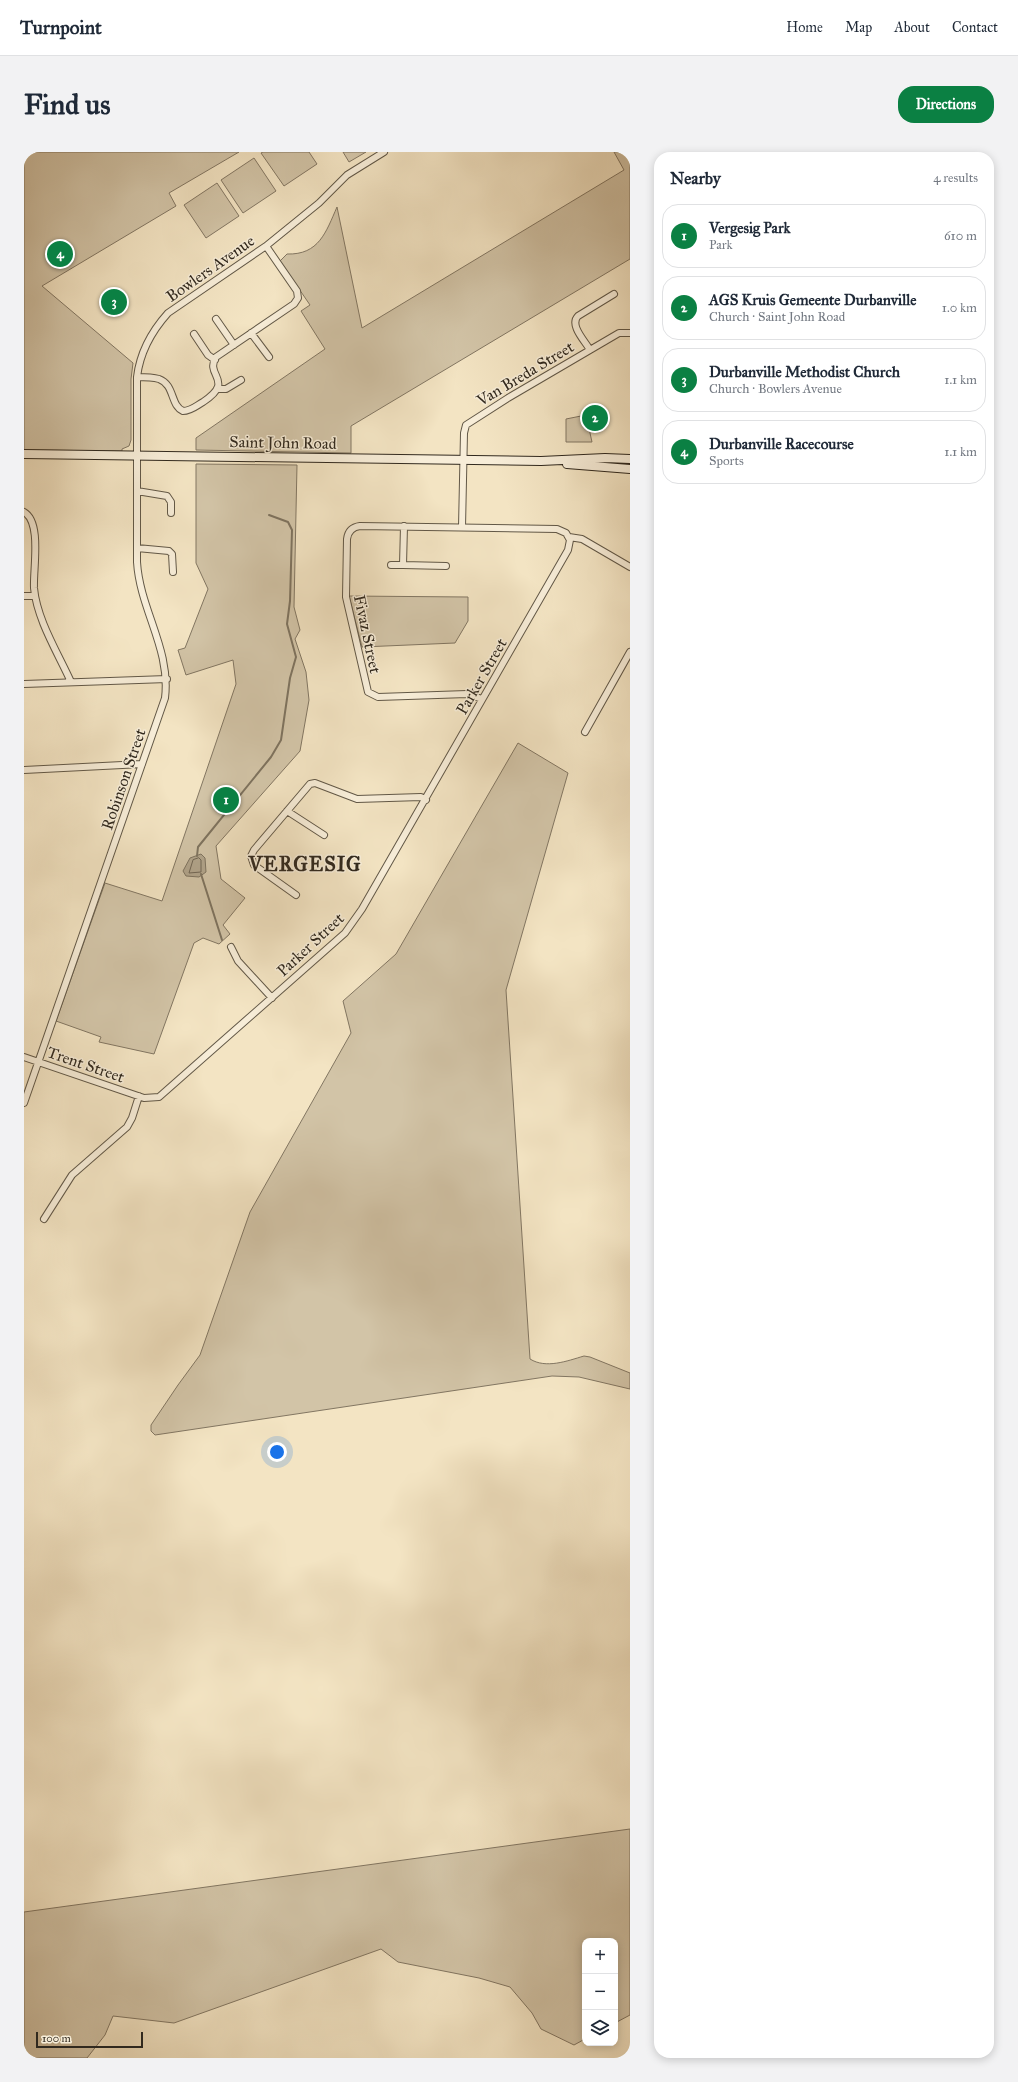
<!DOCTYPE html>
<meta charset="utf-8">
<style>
:root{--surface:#fff;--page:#f2f2f3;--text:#1f2937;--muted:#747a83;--line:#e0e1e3;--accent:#0b8043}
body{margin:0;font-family:"IM FELL Great Primer",serif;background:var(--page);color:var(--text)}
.controls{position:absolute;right:12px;bottom:12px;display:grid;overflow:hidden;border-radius:8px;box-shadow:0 2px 10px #0003}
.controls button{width:36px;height:36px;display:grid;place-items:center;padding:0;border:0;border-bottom:1px solid var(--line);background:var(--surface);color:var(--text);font:20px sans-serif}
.scale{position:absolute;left:12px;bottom:10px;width:107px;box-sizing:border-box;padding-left:4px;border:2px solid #31291e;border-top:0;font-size:11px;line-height:14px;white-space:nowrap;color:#31291e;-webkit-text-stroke:3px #f7edd8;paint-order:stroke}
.you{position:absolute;left:253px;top:1300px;width:14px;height:14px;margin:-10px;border:3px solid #fff;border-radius:50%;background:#1a73e8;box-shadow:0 0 0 6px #1a73e833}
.badge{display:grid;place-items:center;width:26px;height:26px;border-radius:50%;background:var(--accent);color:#fff;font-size:13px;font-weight:700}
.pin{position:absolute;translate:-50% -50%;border:2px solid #fff;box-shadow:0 1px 4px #0006}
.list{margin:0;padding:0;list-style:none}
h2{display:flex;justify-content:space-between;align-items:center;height:52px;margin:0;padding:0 16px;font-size:17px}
h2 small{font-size:13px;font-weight:400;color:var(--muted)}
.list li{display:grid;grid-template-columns:26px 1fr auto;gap:12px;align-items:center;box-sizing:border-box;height:64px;margin:0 8px 8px;padding:0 8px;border:1px solid var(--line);border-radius:16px}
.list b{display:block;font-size:15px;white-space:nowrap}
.list p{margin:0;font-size:13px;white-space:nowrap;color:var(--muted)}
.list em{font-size:13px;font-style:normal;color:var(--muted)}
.icon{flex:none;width:22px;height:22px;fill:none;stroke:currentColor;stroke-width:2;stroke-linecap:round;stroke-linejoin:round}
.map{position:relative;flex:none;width:606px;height:1906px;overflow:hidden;border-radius:16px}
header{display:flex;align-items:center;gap:24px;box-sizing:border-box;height:56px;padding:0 20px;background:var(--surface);border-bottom:1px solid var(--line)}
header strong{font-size:19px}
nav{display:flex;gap:22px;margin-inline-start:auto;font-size:14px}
.intro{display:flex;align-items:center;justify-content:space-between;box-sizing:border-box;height:96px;padding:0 24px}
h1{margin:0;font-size:28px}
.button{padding:10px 18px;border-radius:16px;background:var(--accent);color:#fff;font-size:14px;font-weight:700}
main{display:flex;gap:24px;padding:0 24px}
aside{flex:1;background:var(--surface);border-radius:16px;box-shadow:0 2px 10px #0003}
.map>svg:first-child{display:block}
</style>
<header>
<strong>Turnpoint</strong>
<nav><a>Home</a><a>Map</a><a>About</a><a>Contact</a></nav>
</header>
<div class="intro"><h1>Find us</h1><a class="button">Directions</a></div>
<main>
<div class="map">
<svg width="606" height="1906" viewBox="0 0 606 1906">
<rect width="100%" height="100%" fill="#f3e4c3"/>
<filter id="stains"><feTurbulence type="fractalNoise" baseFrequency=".005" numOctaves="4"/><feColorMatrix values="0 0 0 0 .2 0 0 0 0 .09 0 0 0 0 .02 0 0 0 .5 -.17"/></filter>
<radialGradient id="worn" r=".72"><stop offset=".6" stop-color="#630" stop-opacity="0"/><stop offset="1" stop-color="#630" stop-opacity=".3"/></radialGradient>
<!-- green -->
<path fill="#d2c4a7" stroke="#827662" d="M0,0H215L145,41L152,54L18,134L109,211L107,227V288L105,294L98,297V299L0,298Z
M239,0H285L293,12L260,34L237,1Z
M319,0H342L325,10Z
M590,0H606V107L327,274V301L172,298V286L301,197L277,159L286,153L256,109L263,102C295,103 302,80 313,55L338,176L600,18Z
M230,6L252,39L219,61L197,28Z
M193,31L215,64L182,86L160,53Z
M562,263L568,290H542V267Z
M172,312L273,313L270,455L276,478L271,487L282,520L285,548L276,599L192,694L197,727L221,746L199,773L206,782L195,792L179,786L170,791L130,902L75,890L77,885L32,869L81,731L138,749L212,532L209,508L162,523L154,498L161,496L184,437L172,411Z
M325,444L444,445V469L431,491L338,495Z
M494,591L544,621L482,838L506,1207C522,1217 543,1209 560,1204L566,1205L606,1221V1237L555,1225L528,1224L131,1283L127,1279V1273L154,1233L176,1203L226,1060L327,881L319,849L372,802Z
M606,1677V1863L591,1871V1789H561V1887L550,1893L517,1877L508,1861L486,1835L455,1826L374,1810L357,1797L150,1871L89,1864L81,1883L63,1906H0V1760Z"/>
<!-- water -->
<path fill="#b1a48b" stroke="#7e735f" d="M177,702L181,706L182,720L175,725L162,724L159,719L166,706Z"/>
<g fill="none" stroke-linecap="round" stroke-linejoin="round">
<!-- shore -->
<path stroke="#716654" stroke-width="1" d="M175,706L177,708V720L165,721L169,708Z"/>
<!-- stream -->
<path stroke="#7e735f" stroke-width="2" d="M173,704L174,695L247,605L257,588L266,526L272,505L263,472L266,449L268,378L264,370L245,363
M177,722L198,788"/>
<!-- minor casing -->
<g stroke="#625847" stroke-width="8">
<path id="minor" d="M192,167L210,193
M227,181L245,205
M170,182L184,203L191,208
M566,198C561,189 545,173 554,164L590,142
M113,225C120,225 128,225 135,227C151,233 146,253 159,259C167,259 172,254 179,250C212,228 180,224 192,205L270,152L274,146L273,139L242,94
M194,237H202L217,228
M113,339L143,344L147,350V361
M0,360C18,370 9,417 10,436C13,468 34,501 47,530
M380,374L379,413L422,414
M438,375L440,281L442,273L484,246L595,181H606
M545,385L558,387L606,415
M113,396L145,399L148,402L149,420
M367,413H379
M0,444H11
M0,532L143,527
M561,580L606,500
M0,618L118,612
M263,659L300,683
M272,743L230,713L227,704L230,698L286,632L291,631L333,647L397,645L402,648
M207,795L214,809L248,846
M0,905L120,946L135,945L321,781L338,757L544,398L546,388L542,381L533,377L336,374C328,375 324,379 323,387L322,445L344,540L354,545L443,542L458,547
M0,951L141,546C147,497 116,458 113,410V225C116,200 127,180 144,161L242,94L295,51L323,23L360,0
M20,1067L48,1023L103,975L108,966L115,944"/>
</g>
<!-- secondary casing -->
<g stroke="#31291e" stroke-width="10">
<path id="secondary" d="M0,302L517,309L581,306L606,307
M543,312L606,317"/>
</g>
<!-- minor -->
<use href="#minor" stroke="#f7edd8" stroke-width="6"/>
<!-- secondary -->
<use href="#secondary" stroke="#f7edd8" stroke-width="8"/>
</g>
<g text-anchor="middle" stroke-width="3" stroke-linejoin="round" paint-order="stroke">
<!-- street labels -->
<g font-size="16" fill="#31291e" stroke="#f7edd8">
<text transform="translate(186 116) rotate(-35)" y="6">Bowlers Avenue</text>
<text transform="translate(501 221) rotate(-31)" y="6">Van Breda Street</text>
<text transform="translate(259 290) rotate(1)" y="6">Saint John Road</text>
<text transform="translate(344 482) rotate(78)" y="6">Fivaz Street</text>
<text transform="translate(457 524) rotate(-60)" y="6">Parker Street</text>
<text transform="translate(99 627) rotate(-71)" y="6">Robinson Street</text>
<text transform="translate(286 792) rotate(-43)" y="6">Parker Street</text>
<text transform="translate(62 912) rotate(19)" y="6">Trent Street</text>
</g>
<!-- district labels -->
<g font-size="20" font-weight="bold" letter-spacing="1" fill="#31291e" stroke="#f7edd8">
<text x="281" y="719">VERGESIG</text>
</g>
</g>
<rect width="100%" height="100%" filter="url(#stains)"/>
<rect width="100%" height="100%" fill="url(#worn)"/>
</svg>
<div class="controls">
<button>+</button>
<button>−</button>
<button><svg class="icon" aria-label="layers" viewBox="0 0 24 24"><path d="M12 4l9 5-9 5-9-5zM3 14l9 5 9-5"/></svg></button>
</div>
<div class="scale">100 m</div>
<div class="you"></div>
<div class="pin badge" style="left:202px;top:648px">1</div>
<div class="pin badge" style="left:571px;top:266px">2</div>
<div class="pin badge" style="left:90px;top:150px">3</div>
<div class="pin badge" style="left:36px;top:102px">4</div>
</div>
<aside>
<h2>Nearby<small>4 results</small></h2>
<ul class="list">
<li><span class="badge">1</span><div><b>Vergesig Park</b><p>Park</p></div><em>610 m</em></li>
<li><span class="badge">2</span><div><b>AGS Kruis Gemeente Durbanville</b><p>Church · Saint John Road</p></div><em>1.0 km</em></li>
<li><span class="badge">3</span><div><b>Durbanville Methodist Church</b><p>Church · Bowlers Avenue</p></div><em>1.1 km</em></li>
<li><span class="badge">4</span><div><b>Durbanville Racecourse</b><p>Sports</p></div><em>1.1 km</em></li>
</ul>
</aside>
</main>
